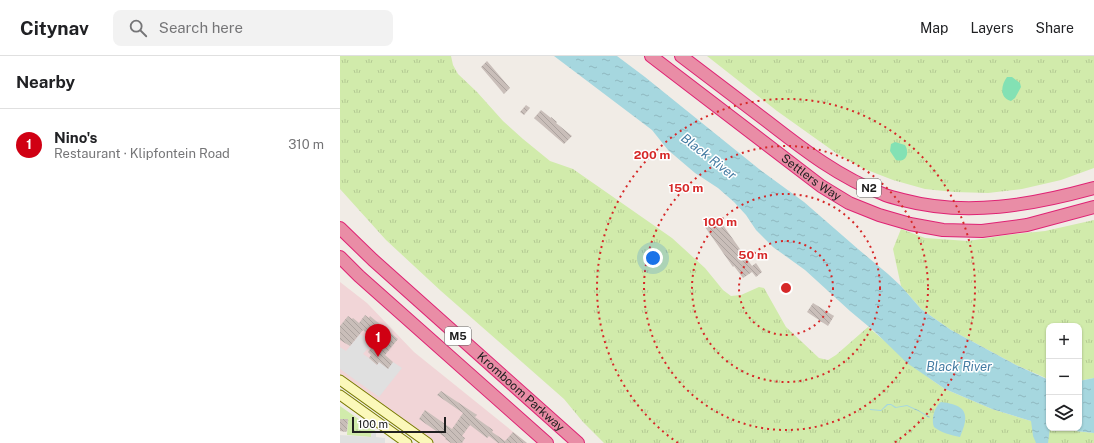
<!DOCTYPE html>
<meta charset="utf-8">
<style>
:root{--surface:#fff;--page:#f2f2f2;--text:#202124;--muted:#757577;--line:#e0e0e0;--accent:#d00013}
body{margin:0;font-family:"Public Sans",sans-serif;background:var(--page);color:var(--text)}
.controls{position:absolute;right:12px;bottom:12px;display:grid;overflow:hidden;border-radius:8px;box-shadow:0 1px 3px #0004}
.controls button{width:36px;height:36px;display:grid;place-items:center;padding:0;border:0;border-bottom:1px solid var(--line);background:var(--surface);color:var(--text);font:20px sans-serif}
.scale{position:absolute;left:12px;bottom:10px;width:94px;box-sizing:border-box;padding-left:4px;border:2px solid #202020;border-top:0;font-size:11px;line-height:14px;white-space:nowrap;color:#202020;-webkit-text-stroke:3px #fff;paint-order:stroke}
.you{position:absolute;left:313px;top:202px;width:14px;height:14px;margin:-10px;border:3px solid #fff;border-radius:50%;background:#1a73e8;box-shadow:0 0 0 6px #1a73e833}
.badge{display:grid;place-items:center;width:26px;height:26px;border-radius:50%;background:var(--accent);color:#fff;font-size:13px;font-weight:700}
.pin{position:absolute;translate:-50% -33px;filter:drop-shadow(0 1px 2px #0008)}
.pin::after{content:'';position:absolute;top:21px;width:14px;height:12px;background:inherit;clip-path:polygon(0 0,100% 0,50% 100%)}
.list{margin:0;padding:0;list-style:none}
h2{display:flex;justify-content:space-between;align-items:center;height:52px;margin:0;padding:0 16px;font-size:17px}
h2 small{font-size:13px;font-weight:400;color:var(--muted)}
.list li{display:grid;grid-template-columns:26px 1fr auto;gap:12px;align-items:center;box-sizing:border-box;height:72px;padding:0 16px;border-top:1px solid var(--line)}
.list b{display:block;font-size:15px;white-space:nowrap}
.list p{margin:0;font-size:13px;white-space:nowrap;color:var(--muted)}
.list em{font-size:13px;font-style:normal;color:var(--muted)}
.icon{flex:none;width:22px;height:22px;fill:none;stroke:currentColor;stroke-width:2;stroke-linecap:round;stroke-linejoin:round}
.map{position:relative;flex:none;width:754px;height:387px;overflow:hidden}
header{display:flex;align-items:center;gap:24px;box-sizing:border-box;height:56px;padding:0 20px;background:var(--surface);border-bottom:1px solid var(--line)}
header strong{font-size:19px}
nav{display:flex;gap:22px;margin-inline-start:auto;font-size:14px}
.search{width:280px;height:36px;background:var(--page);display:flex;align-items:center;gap:10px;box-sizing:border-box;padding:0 14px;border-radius:8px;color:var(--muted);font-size:15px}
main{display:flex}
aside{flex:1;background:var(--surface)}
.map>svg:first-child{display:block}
</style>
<header>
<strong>Citynav</strong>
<div class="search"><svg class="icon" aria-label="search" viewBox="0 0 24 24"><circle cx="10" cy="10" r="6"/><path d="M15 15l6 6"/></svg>Search here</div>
<nav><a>Map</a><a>Layers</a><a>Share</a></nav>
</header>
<main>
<aside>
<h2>Nearby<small></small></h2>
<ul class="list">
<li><span class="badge">1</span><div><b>Nino's</b><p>Restaurant · Klipfontein Road</p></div><em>310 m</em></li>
</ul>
</aside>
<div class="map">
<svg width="754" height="387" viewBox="0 0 754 387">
<defs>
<pattern id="grass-tufts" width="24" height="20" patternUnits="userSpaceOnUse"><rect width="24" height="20" fill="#d1ebab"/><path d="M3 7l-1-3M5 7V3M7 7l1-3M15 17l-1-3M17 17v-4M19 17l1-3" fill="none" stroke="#b3c993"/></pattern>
<pattern id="water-ripples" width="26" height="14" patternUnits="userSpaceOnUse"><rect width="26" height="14" fill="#a6d7df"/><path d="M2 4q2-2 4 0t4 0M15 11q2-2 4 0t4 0" fill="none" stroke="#8fb8bf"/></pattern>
<pattern id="building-back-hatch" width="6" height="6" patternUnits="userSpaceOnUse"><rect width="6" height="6" fill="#c9beb9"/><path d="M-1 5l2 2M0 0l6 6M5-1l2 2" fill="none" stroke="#aca39f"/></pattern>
</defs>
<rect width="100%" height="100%" fill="#f1ece6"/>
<!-- commercial -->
<path fill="#f1d5d7" d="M0,226L27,247L74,296L187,387H88L0,324Z"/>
<!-- grass -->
<path fill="url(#grass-tufts)" d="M0,0H111L113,9L118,18L137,36L163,65L183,83L210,105L233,113L332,182L365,212L383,234L391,240L401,239L419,231L424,232L446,271L479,302L488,304L496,299L528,271L589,322L605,333L652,353L691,365L709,372L754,377V387H264L243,366L224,343L101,235L46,184L0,133Z
M367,0H754V112L721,124L682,133L648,137L614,136L585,133L553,124L522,112L496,97L437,55Z
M754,164V322L739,325V270H709V324L708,323L676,309L611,274L581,253L561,230L553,193L561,173L585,182L628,185L667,179L705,175Z
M0,350L37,376H32L31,381L7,379L8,363H0Z"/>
<!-- pitch -->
<path fill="#83e1b4" d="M667,21H672L680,27L681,31L675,42L671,45C659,42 661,29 667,21Z
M555,86L565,89C570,97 566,107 556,104L550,95L551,88Z"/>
<!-- parking -->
<path fill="#e0e0e0" d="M20,278L32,287L23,298L29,302L37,309L39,306L48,312L53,306L62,312L39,341L0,313V291L6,295Z
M32,375L36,376V381L45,382V387H0V379L31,381Z"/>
<!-- water -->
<path fill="url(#water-ripples)" d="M214,0H277L305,21L419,113L464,146L518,193L548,218L561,230L581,253L611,274L676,309L709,324L710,372L708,387H696L693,380L691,365L652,353L605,333L567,307L534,275L510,255L465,214L433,191L416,174L406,159L394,146L378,132L355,117L328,94L312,74Z
M754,322V377L717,373L712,372H739V325Z
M601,346C627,349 630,358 620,381C611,379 601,377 594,371C591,364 594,351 601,346Z
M547,348H551L556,351L567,349L578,354L590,361L589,362L580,356L567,350L555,352L551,349H548L541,355L530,354V353L541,354Z"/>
<!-- building -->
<path fill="url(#building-back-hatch)" d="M147,5L170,32L164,38L141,11Z
M186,49L190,52L184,59L180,56Z
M201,54L211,62V61L217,66L216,67L232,80L224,88L194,62Z
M378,162L412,210L416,207L422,216L416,221L412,216L403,222L394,210L393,211L365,171Z
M473,247L494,260L488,270L467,256Z
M25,259L29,262L30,260L58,283L45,299L53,306L48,313L39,306L37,309L29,302L31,299L28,296L34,288L29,284L31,281L23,274L10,290L0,284V270L8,260L12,263L13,262L19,267Z
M101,335L137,359L135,361L153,374L152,376L165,385L173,376L187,387H158L149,380L147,382L130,369L122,380L125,382L122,387H111L105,383L106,382L79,363L85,354L112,373L123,357L97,339Z
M0,363H8L7,375L6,376L0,375Z"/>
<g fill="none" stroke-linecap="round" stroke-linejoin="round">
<!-- secondary casing -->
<g stroke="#797b03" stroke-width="11">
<path id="secondary" d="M0,324L88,387
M0,339L67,387"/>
</g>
<!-- motorway casing -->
<g stroke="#df2374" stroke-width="14">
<g id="motorway">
<path id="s1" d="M311,0L481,130L509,147L539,159L570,168L603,174L642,175L687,169L754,151"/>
<path d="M341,0C370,22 399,44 428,66C464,94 500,122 543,138C549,141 556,142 563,144C627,161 692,149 754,132"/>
<path id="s2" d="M0,172L33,204L238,387"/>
<path d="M0,201L19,220L207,387"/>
</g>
</g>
<!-- secondary -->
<use href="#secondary" stroke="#fbf8ba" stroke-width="9"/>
<!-- motorway -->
<use href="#motorway" stroke="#e98da6" stroke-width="12"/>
</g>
<!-- distance rings -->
<g fill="none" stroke="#d62828" stroke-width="2" stroke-dasharray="2 4">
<circle cx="446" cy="232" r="47"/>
<circle cx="446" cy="232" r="94"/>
<circle cx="446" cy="232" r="142"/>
<path d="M338 387A189 189 0 1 1 554 387"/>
</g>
<g text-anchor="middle" stroke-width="3" stroke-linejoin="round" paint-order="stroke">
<!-- shield labels -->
<g fill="#fff" stroke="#636363" stroke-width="1">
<rect x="517" y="123" width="24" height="18" rx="3"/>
<rect x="105" y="271" width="26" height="18" rx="3"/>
</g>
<g font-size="11" font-weight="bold" fill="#202020">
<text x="529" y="136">N2</text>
<text x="118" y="284">M5</text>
</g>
<!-- street labels -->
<g font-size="12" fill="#202020" stroke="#fff">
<text dy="4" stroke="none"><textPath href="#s1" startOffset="201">Settlers Way</textPath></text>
<text dy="4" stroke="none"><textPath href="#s2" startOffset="244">Kromboom Parkway</textPath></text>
</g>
<!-- water labels -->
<g font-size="13" font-style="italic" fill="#437ba2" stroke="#fff">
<text transform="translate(369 100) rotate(38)" y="5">Black River</text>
<text x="619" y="315">Black River</text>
</g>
</g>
<circle cx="446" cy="232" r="6" fill="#d62828" stroke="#fff" stroke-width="2"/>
<g font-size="12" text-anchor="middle" font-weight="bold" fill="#d62828" stroke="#fff" stroke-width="3" stroke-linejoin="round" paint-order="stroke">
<text x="312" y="103">200 m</text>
<text x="346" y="136">150 m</text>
<text x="380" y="170">100 m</text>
<text x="413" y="203">50 m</text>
</g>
</svg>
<div class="controls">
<button>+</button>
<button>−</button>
<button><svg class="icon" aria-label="layers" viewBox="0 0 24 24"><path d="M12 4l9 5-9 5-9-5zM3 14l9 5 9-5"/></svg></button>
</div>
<div class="scale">100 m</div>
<div class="you"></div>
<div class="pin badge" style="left:38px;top:301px">1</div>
</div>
</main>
